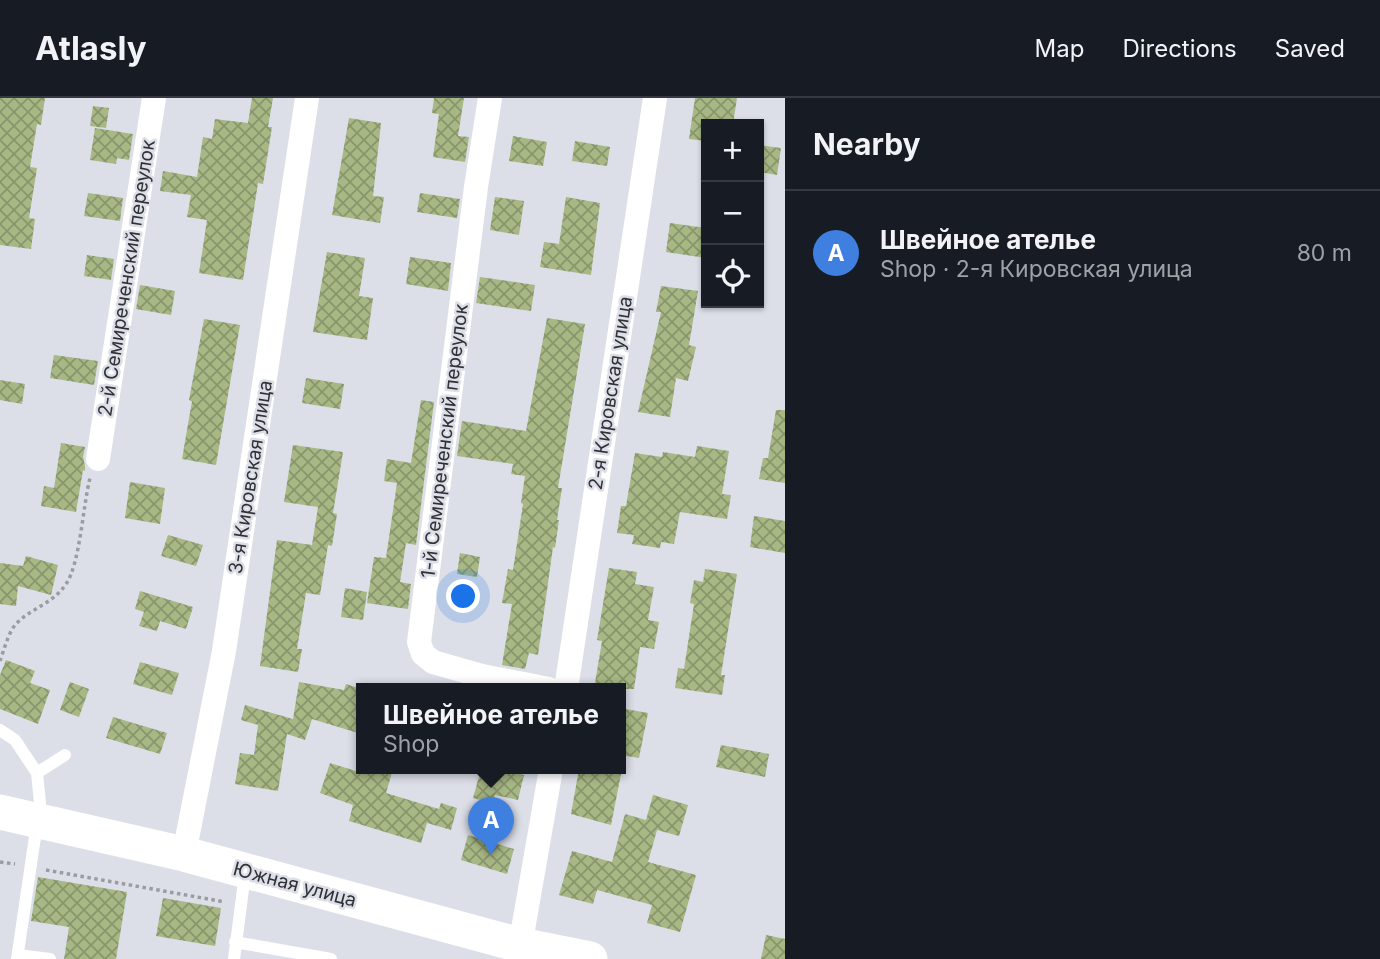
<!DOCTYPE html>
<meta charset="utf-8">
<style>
:root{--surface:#171b24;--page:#242831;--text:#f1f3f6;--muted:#9ea1a6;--line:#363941;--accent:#6e8334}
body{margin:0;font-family:Inter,sans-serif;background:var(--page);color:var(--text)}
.controls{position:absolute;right:21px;top:21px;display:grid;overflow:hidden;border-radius:0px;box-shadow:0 2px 5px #0004}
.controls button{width:63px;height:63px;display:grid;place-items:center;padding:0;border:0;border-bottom:2px solid var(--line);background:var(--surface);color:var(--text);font:35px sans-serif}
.you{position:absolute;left:464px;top:499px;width:24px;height:24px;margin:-18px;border:5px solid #fff;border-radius:50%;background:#1a73e8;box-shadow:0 0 0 10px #1a73e833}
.badge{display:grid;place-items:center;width:46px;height:46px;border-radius:50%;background:var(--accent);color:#fff;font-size:23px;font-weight:700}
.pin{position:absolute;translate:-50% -58px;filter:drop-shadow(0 2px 4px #0008)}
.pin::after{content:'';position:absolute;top:37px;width:24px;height:21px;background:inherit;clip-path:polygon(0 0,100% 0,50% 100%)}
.popup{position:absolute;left:356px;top:585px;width:270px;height:91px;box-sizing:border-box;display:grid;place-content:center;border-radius:0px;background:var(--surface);filter:drop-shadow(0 2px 5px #0005);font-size:23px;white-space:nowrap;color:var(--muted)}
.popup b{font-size:26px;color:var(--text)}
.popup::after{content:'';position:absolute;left:50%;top:100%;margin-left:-14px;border:14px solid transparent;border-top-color:var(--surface)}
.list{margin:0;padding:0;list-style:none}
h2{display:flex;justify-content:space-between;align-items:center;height:91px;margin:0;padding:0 28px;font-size:30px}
h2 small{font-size:23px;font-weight:400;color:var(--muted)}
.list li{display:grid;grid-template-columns:46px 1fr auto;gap:21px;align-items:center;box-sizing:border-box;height:126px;padding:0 28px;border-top:2px solid var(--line)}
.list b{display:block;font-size:26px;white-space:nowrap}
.list p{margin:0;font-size:23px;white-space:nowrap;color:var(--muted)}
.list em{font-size:23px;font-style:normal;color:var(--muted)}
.icon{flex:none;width:38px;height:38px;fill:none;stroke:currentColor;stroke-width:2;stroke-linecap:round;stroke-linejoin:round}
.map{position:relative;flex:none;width:785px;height:861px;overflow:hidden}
header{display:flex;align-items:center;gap:42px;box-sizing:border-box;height:98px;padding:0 35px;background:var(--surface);border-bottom:2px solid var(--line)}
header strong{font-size:33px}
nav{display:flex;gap:38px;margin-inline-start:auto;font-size:24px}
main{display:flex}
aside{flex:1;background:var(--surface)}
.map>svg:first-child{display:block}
</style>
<header>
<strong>Atlasly</strong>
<nav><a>Map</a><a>Directions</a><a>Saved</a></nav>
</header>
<main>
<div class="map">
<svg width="785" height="861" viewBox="0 0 785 861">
<defs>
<pattern id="building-cross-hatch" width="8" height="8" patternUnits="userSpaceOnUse" patternTransform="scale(1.75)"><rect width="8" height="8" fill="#a8b884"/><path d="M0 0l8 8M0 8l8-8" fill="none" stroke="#89966d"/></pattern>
</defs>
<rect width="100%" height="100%" fill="#dcdfe8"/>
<!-- building -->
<path fill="url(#building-cross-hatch)" d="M0,0H45L41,27L37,26L30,69L37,70L29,120L35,121L31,151L0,147Z
M252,0H273L268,29H272L263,86L258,85L243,182L199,175L207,122L187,119L191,97L160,93L163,73L197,79L203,39L212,41L215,21L248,25Z
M434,0H464L458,38L469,39L465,64L433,59L439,16L432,15Z
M695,0H737L733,26H706V43L689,41Z
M93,8L109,10L106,30L90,28Z
M349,20L381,25L373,98L384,99L380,125L332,117Z
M95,30L133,36L129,62L117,60L116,66L90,62Z
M513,38L547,44L543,68L509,63Z
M575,43L610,49L607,68L572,63Z
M759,47L781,50L777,77L759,74Z
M88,95L123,100L120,123L84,118Z
M420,95L460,101L457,120L417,114Z
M495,99L524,103L519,137L490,132Z
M566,99L600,105L591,177L540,169L544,144L559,146Z
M670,125L706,130V160L666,154Z
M327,154L365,160L359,198L373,200L367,242L313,234Z
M87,157L114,161L111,182L84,178Z
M410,159L451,165L448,193L406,186Z
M480,179L535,187L531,213L476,205Z
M140,187L175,193L171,217L136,211Z
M661,188L698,193L689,247L696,249L688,283L676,280L670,319L638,314L661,214H656Z
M547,220L585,226L558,390H562L557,422H559L555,450L553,449L538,557L529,555L525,571L502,567L512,506L502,505L508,471L513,472L523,406L521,405L525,378L511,376L513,366L457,358L462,323L526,333Z
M204,221L240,227L216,367L182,361L192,303L189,302Z
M54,257L98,263L94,287L50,280Z
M306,280L344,286L340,311L302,305Z
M0,282L25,286L22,306L0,302Z
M421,302L434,304L416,447L406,445L400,484L411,486L408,511L367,505L374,459L386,460L397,385L384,383L387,361L411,365Z
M776,312H785V385L759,381L763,360H768Z
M61,345L85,349L83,359L85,368V373L83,372L76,414L41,408L44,388L54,390Z
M293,347L343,354L333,415L337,416L332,448L328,447L320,497L306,495L297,551H302L298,574L260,568L277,442L312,447L318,409L284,404Z
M697,348L729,353L722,396L731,397L727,421L680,414L674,446L661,444L660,450L632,446L634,437L617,435L621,408H626L635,355L662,359L663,354L695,359Z
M130,384L165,390L160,426L125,420Z
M754,418L785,423V455L750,449Z
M168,437L203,447L196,468L161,458Z
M460,455L480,459L477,479L457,476Z
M26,458L58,467L51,497L18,488L16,508L0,506V465L23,468Z
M609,470L637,474L635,486L654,489L648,522L659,524L654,551L640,549L634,591H594L602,543L597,542Z
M705,471L737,476L721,577H725L722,597L675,590L678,570L684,571L694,506L690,505L694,482L703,484Z
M345,490L367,494L363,522L341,519Z
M140,493L193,509L186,531L160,523L157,533L139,528L144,514L135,511Z
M6,562L35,573L30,585L50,592L38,626L0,611V577Z
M140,564L179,575L172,597L133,586Z
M70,584L89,591L79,619L60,612Z
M299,584L344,592L346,586L361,591V625L358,635L312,621L305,642L287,636L278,693L235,686L240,655L254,657L258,627L241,622L245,607L293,621Z
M620,610L648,615L639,660L620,657Z
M113,619L167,635L160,656L106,640Z
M721,647L769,656L765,679L716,669Z
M330,665L356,673L357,671H393L386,695L439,711L441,705L457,710L451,732L427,725L421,745L349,723L353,707L320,695Z
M481,671H499L524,677L518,702L495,697L493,705L473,700Z
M579,671H622L611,727L571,716Z
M653,697L688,707L679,738L657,732L648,764L696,777L680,834L647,825L652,807L597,792L593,806L559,797L572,753L612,764L625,716L646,722Z
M468,737L514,751L507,776L461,762Z
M38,779L127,794L116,861H64L69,829L31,823Z
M163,800L221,810L215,848L156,838Z
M766,837L785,841V861H761Z"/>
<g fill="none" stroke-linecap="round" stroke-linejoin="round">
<!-- path -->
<path stroke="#9a9ca2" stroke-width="3.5" stroke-dasharray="3.5 3.5" stroke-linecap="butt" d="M0,563C4,552 8,536 15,527C29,511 53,506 66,486C80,466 83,407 90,380
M0,764L15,766
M46,772L225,804"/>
<!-- lane -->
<path stroke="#fff" stroke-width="12" d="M0,632L15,642L37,675L40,705L17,861
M37,675L65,657
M235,844L331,861
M18,857L50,861
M234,861L245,776"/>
<!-- street -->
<path stroke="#fff" stroke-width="24" d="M490,0L476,89L419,544L423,556L433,564L482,578L549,591
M98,361L154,0
M566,591L655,0
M184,756L224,553L307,0
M518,860L551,671"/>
<!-- secondary -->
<path stroke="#fff" stroke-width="35" d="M0,714L184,756L520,847L590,861"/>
</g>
<g text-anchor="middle" stroke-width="5" stroke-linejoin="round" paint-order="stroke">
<!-- street labels -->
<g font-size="19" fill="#303134" stroke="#dcdfe8">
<text transform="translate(126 180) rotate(-81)" y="7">2-й Семиреченский переулок</text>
<text transform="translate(610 295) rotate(-81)" y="7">2-я Кировская улица</text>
<text transform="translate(444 343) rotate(-83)" y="7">1-й Семиреченский переулок</text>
<text transform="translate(250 379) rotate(-81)" y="7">3-я Кировская улица</text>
<text transform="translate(295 786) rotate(15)" y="7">Южная улица</text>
</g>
</g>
</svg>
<div class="controls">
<button>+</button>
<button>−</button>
<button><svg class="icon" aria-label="locate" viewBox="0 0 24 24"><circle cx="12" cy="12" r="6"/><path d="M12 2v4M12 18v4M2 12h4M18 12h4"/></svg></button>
</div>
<div class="you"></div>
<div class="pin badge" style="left:491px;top:757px;background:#3f7fe0">A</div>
<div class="popup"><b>Швейное ателье</b>Shop</div>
</div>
<aside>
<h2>Nearby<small></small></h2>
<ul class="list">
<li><span class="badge" style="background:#3f7fe0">A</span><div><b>Швейное ателье</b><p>Shop · 2-я Кировская улица</p></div><em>80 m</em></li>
</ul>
</aside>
</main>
